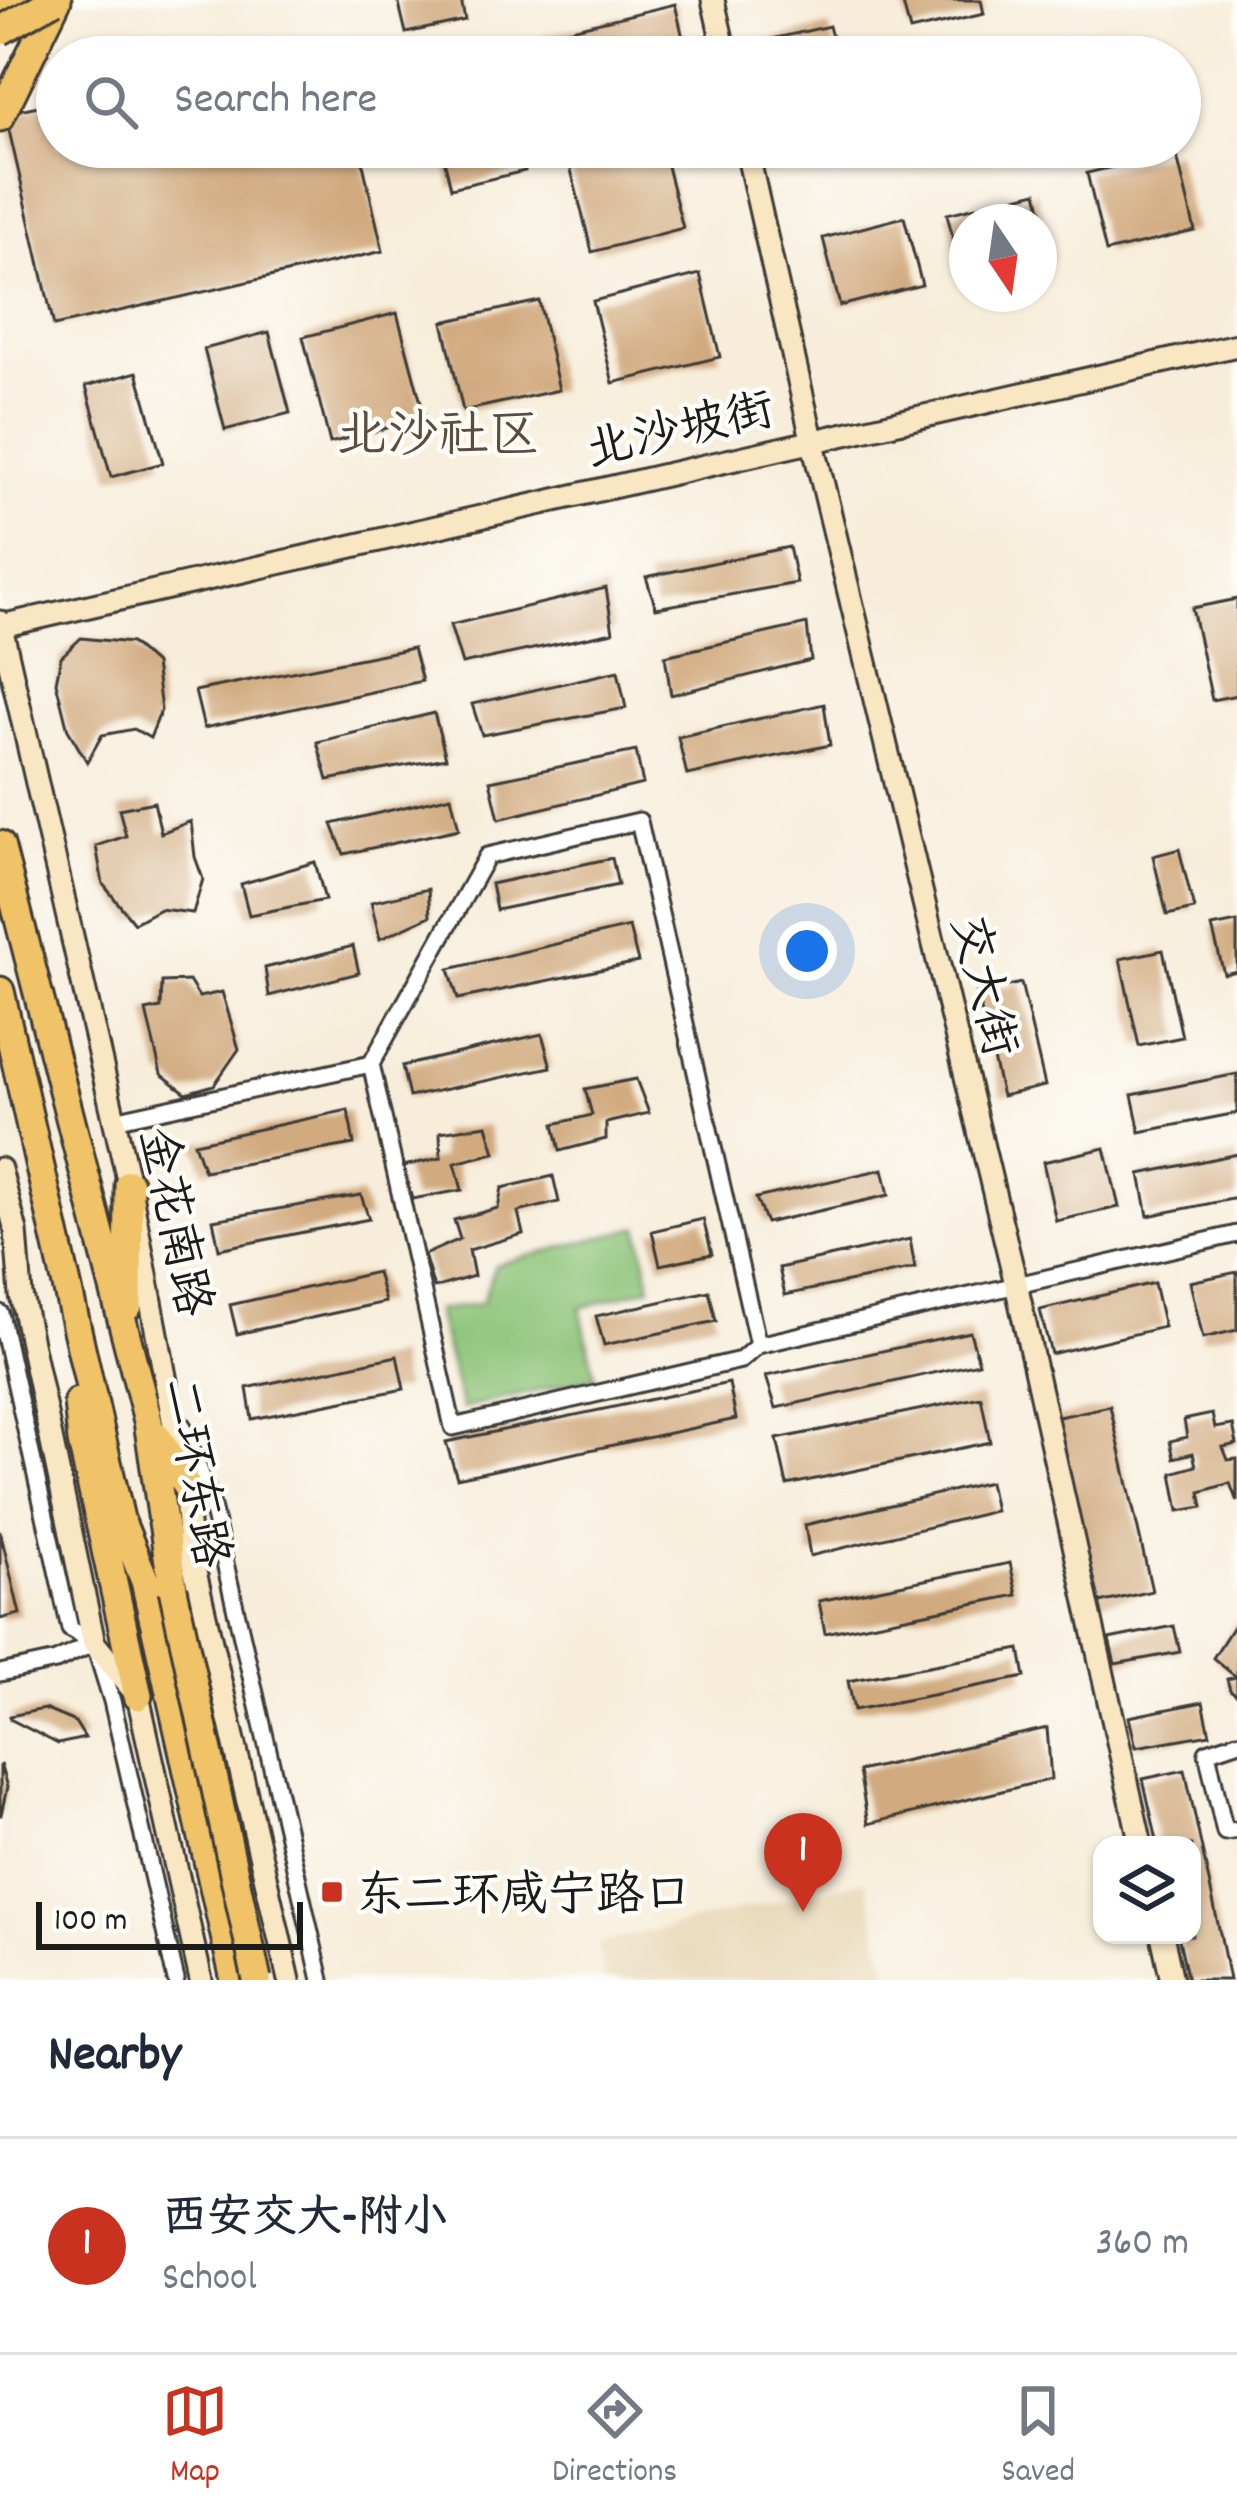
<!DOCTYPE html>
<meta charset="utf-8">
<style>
:root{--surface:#fff;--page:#f2f2f3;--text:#1f2937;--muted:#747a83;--line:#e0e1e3;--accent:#c8321e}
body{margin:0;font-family:Dekko,"LXGW WenKai TC",sans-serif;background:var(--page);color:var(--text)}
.controls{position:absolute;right:36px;bottom:36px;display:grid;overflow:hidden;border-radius:24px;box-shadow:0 3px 9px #0004}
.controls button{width:108px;height:108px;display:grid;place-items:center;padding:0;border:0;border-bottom:3px solid var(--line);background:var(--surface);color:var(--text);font:60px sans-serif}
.compass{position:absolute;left:949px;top:204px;width:108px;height:108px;border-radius:50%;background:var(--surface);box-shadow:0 3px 9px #0004;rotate:167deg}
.scale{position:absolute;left:36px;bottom:30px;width:267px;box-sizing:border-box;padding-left:12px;border:6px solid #1c1c1c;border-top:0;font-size:33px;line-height:42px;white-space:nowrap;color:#1c1c1c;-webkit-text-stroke:9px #fdfcf7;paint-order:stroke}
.you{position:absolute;left:807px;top:951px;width:42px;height:42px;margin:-30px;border:9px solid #fff;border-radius:50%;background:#1a73e8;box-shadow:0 0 0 18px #1a73e833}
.badge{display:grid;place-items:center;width:78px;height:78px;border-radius:50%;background:var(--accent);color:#fff;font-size:39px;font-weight:700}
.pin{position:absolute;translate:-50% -99px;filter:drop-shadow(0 3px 6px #0008)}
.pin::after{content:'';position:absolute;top:63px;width:42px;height:36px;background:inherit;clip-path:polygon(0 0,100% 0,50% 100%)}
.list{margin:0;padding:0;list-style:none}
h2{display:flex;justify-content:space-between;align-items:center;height:156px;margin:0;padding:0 48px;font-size:51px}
h2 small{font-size:39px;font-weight:400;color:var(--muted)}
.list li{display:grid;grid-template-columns:78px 1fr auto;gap:36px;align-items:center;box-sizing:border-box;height:216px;padding:0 48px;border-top:3px solid var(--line)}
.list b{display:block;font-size:45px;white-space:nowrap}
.list p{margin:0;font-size:39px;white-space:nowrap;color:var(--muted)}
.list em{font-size:39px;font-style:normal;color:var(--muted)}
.icon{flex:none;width:66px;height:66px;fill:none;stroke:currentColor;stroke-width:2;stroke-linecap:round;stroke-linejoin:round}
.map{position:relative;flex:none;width:1237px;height:1980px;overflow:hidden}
.search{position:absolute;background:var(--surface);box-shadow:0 3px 9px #0004;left:36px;right:36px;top:36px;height:132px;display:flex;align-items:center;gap:30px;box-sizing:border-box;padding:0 42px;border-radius:66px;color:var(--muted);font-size:45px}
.sheet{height:372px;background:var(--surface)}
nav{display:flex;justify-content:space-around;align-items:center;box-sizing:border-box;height:168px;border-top:3px solid var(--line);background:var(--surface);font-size:33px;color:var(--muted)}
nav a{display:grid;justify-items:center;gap:6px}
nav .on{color:var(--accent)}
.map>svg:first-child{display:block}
</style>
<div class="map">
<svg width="1237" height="1980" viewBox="0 0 1237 1980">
<rect width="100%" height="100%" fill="#fdfcf7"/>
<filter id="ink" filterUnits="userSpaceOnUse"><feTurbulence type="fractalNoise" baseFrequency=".00833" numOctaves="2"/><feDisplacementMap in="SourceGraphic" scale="24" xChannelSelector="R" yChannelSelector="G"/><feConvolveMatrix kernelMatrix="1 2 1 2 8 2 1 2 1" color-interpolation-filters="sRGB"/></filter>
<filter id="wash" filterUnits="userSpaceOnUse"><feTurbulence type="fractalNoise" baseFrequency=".004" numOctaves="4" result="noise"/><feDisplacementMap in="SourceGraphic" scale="48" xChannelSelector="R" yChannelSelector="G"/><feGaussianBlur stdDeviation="2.7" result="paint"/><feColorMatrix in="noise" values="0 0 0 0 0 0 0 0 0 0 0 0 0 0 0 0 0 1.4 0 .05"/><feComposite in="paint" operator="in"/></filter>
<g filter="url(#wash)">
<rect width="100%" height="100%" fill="#f7edda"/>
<!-- built -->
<path fill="#e9d9ba" d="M866,1880L889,1980H605L597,1944Z"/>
<!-- green -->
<path fill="#8cc377" stroke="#54704a" stroke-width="3" d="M639,1227L651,1287L580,1308L595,1377L462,1409L436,1311L482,1303L495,1265Z"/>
<g id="blocks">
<!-- building -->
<path fill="#d1aa7f" d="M398,0H461L465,20L406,33Z
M902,0H981L984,14L910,31Z
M675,4L683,38L603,57H547L542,36Z
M829,26L837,57H758L754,43Z
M334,38L338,57H261V55Z
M57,102V147H359L383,251L54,326L5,113Z
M441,147H519L525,171L451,188Z
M626,147H662L683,228L592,252L569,162Z
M1176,152L1195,231L1106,252L1087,173Z
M1037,192L1053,258L1039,261V222H967L965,287L947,214Z
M904,217L922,285L840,306L823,238Z
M700,274L720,357L613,383L593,301Z
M539,301L559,390L463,411L443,322Z
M397,313L425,418L330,443L303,337Z
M269,332L290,413L225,430L204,349Z
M137,372L163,463L111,477L86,386Z
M789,547L797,583L656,608L646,577Z
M606,588L613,632L462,664L450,625Z
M1237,599V695L1212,700L1192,608Z
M807,624L811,660L671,695L665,656Z
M81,638L131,643L155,664L161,710L150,738L134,729L102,735L87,762L68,730L56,682L61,657Z
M413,648L422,681L204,728L195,691Z
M618,671L626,708L482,735L472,704Z
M824,704L830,745L687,775L678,737Z
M434,713L446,758L328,780L317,742Z
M636,751L643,784L499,819L490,781Z
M451,796L459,829L344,854L332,824Z
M154,802L161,833L191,821L195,857L203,879L193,913L160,909L134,923L103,884L96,846L126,836L119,809Z
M1179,849L1194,909L1167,915L1153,856Z
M612,858L618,885L496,910L491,884Z
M315,862L325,900L249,915L241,884Z
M428,889L430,916L380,939L371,902Z
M1237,922V971L1224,974L1212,927Z
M629,927L638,962L458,999L449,969Z
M353,946L359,973L269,996L265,968Z
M1163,950L1182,1037L1139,1046L1120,959Z
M189,981L199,997L222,992L239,1049L214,1085L186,1093L161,1074L146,1011L161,1008L162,982Z
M1021,983L1045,1086L1002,1096L977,993Z
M542,1034L551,1067L409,1097L402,1066Z
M1237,1074V1113L1140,1132L1132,1095Z
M636,1079L649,1113L606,1123V1139L560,1151L554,1124L592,1115L585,1089Z
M348,1110L354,1144L204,1171L194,1143Z
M487,1125L495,1153L455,1163L462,1190L412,1199L403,1166L441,1158L440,1132Z
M1105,1148L1119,1207L1056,1221L1043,1162Z
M1237,1154V1198L1148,1216L1140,1174Z
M883,1169L889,1195L766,1223L756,1198Z
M553,1176L559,1202L518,1212L523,1234L469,1250L474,1276L434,1288L424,1255L460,1239L454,1220L498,1208L502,1188Z
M361,1195L369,1219L219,1249L213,1220Z
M703,1219L712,1254L660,1265L652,1231Z
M910,1239L915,1268L785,1295L779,1268Z
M377,1272L385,1302L237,1334L230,1305Z
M1237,1272V1330L1203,1338L1190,1282Z
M1154,1283L1164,1327L1051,1354L1040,1310Z
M709,1291L716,1321L604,1345L596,1316Z
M970,1332L979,1363L776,1408L766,1376Z
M397,1356L404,1389L252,1419L247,1388Z
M729,1383L736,1419L457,1478L446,1442Z
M981,1397L990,1442L787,1485L777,1439Z
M1110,1406L1152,1591L1100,1603L1054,1418Z
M1212,1414L1215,1428L1233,1425L1237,1444L1223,1447L1228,1460L1237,1459V1502L1230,1483L1200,1492L1203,1507L1179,1511L1172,1473L1196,1466L1193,1453L1174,1458L1170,1441L1187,1437L1184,1420Z
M989,1482L995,1511L810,1556L805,1525Z
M0,1531L20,1614L0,1619Z
M1010,1563L1017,1595L825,1633L819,1601Z
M1237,1620V1695L1230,1690L1227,1679L1236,1677L1213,1658Z
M1174,1626L1180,1652L1115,1664L1109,1639Z
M1020,1649L1025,1677L854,1710L848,1681Z
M1203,1702L1210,1734L1136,1747L1129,1717Z
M44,1709L75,1722L85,1738L58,1744L10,1719V1716Z
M1047,1728L1051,1779L868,1824L859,1771Z
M0,1764L7,1787L1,1815H0Z
M1185,1770L1221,1938L1229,1980H1188L1178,1935H1192V1845H1158L1143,1779Z"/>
</g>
</g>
<g filter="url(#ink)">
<use href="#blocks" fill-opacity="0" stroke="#3d3b38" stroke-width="3"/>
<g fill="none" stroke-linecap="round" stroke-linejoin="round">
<!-- street casing -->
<g stroke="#3d3b38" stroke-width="21">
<path id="street" d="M371,1064L487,856L639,821L758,1345
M114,1120L371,1064L453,1427L741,1360L758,1345L1237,1234
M0,1313L70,1629L94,1643L112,1701L176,1980
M182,1425L210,1498L321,1980
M0,1673L56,1661L94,1643
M1237,1742L1207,1752L1225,1832L1237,1830"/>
</g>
<!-- secondary casing -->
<g stroke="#3d3b38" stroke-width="27">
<path id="secondary" d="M713,0L726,57
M746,147L812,439L1016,1284L1141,1845
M0,622L129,1184L185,1483L190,1550L289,1980
M1,626L1237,345
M0,1169L16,1231L21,1295L94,1643L138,1696L201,1980
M1162,1935L1172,1980"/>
</g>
<!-- highway casing -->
<g stroke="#3d3b38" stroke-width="33">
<path id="highway" d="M0,20L14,0
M0,117L57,0
M0,845L148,1421L173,1589
M0,991L120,1519L145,1581L235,1980
M128,1306L129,1184
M78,1402L82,1441L138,1696
M156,1435L185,1483"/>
</g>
<!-- street -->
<use href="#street" stroke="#fff" stroke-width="15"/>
<!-- secondary -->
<use href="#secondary" stroke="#f9e7c3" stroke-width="21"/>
<!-- highway -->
<use href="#highway" stroke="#f1c369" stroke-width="27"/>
<!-- highway-bridge casing -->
<g stroke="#3d3b38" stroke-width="33" stroke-linecap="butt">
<path id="highway-bridge" d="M0,31L54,0
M173,1589L257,1980"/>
</g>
<!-- highway-bridge -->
<use href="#highway-bridge" stroke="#f1c369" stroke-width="27"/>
</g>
</g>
<!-- markers -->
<rect fill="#c8321e" stroke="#fdfcf7" stroke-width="4.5" x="320" y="1880" width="24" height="24" rx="6"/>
<g text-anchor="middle" stroke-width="9" stroke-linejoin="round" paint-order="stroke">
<!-- street labels -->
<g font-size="48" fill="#1c1c1c" stroke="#fdfcf7">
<text transform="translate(679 427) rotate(-13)" y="17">北沙坡街</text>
<text transform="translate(987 985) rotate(76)" y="17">交大街</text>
<text transform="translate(178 1221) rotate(78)" y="17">金花南路</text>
<text transform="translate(199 1472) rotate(80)" y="17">二环东路</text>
</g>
<!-- poi labels -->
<g font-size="48" fill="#1c1c1c" stroke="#fdfcf7" text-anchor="start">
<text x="356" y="1909">东二环咸宁路口</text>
</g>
<!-- neighbourhood labels -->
<g font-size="51" fill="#5b4e3f" stroke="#fdfcf7">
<text x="438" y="450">北沙社区</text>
</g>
</g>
</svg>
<div class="controls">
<button><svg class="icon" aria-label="layers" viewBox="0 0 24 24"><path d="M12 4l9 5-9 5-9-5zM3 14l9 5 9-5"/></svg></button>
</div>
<svg class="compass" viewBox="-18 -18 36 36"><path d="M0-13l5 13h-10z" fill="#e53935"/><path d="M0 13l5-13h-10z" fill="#747a83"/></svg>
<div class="scale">100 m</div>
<div class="you"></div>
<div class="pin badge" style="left:803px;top:1912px">1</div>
<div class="search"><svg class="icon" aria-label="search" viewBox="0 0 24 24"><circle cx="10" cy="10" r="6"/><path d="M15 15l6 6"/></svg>Search here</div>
</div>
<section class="sheet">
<h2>Nearby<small></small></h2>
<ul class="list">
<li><span class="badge">1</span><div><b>西安交大-附小</b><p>School</p></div><em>360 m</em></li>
</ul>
</section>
<nav>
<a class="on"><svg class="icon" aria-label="map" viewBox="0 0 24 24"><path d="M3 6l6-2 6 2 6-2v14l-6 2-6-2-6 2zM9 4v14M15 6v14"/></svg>Map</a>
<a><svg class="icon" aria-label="directions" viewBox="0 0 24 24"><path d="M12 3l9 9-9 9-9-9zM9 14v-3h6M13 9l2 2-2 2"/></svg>Directions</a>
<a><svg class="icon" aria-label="saved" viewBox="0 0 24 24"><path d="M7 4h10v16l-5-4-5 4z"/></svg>Saved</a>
</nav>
